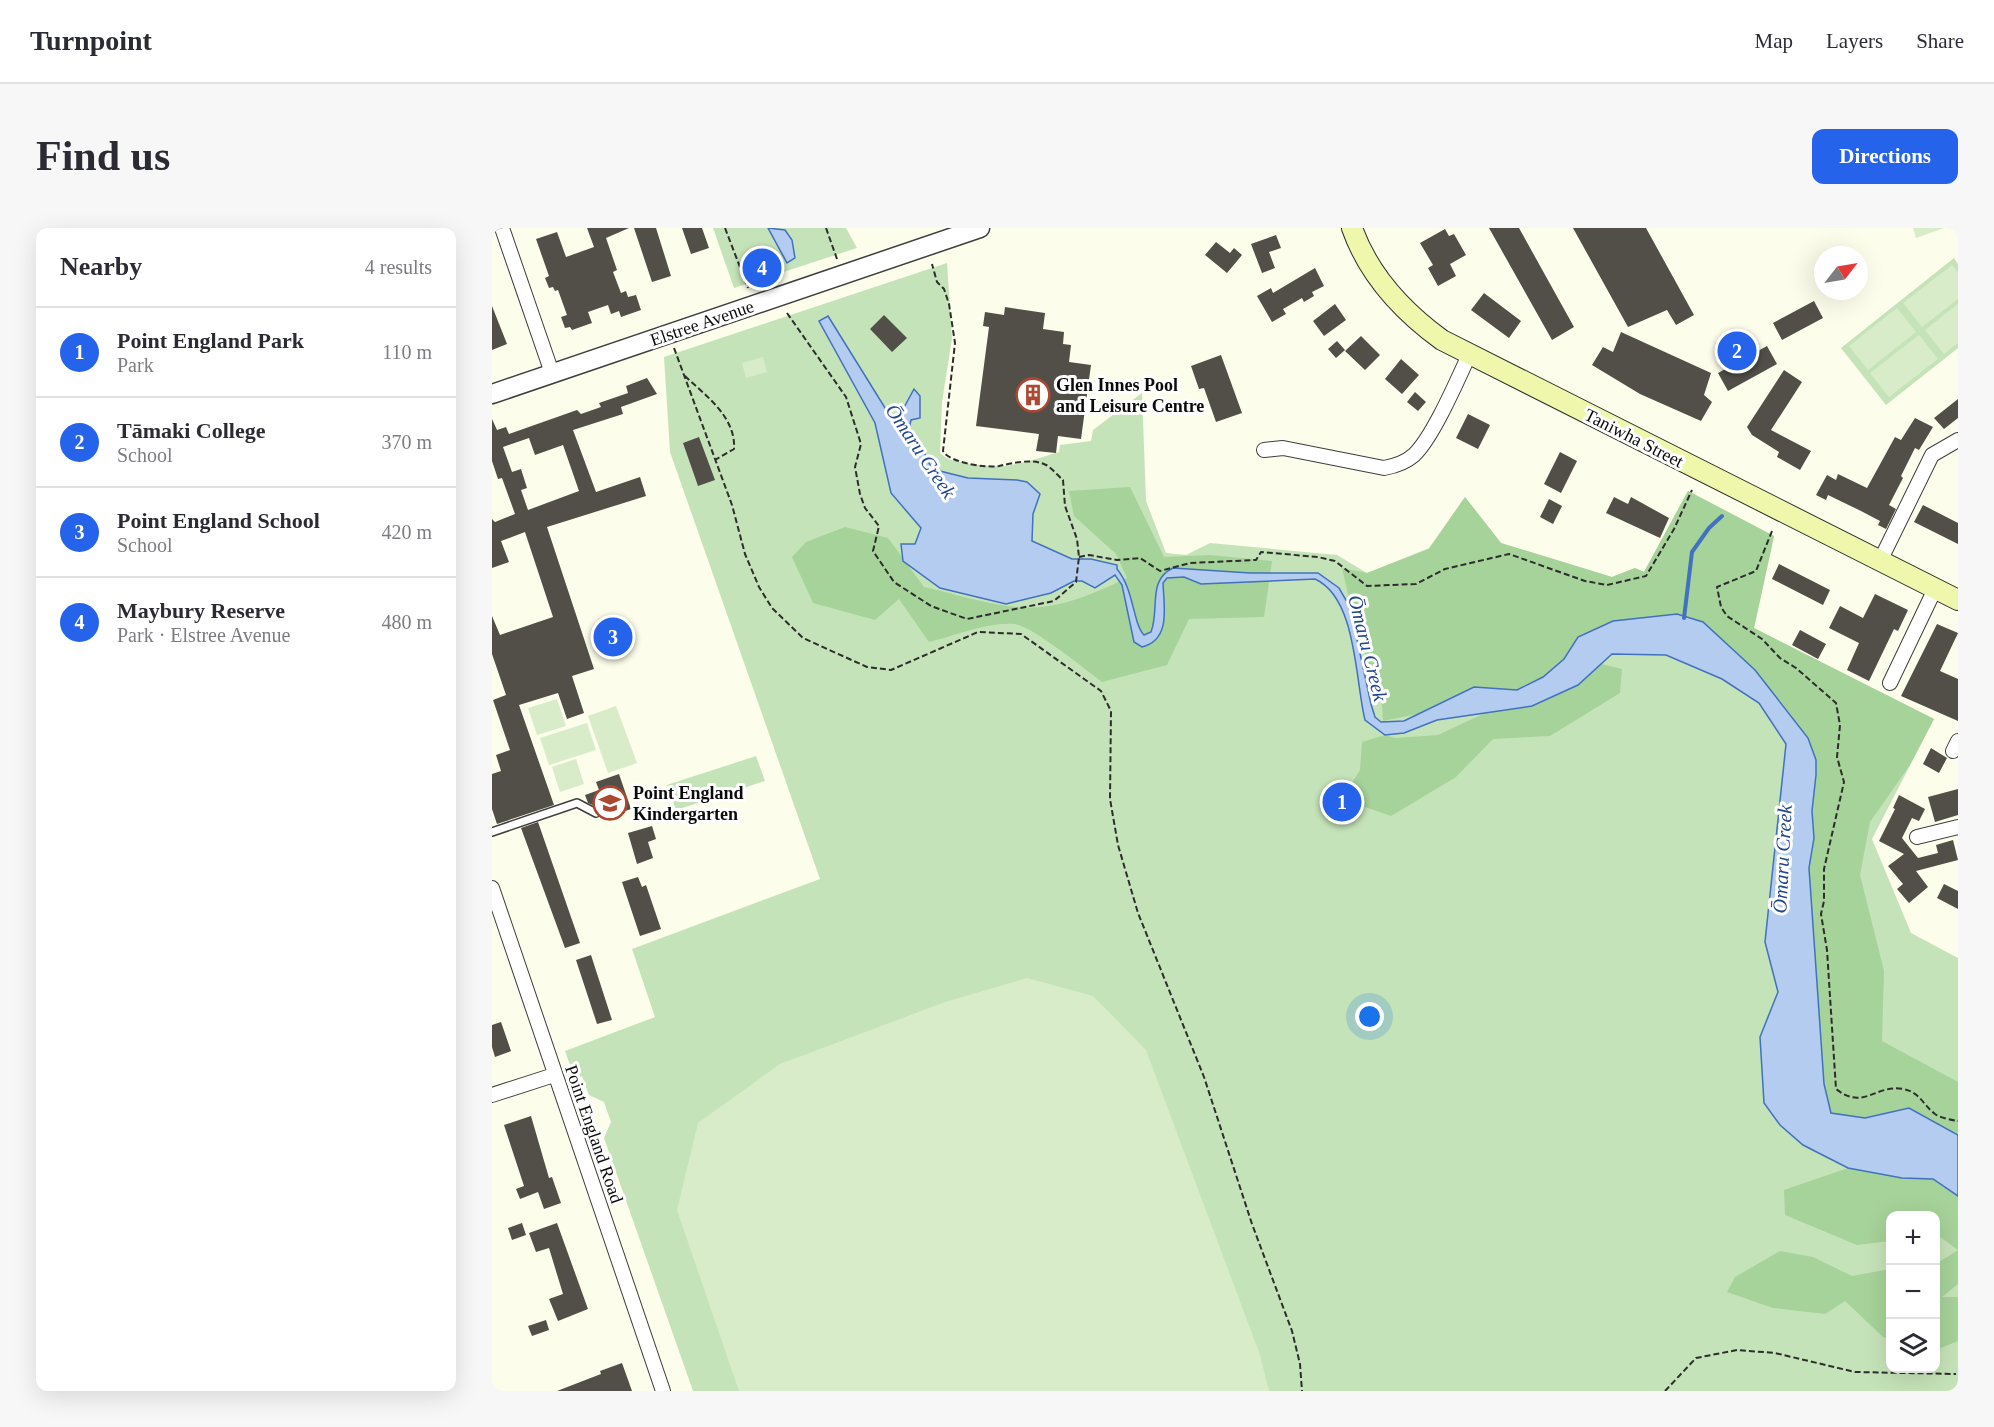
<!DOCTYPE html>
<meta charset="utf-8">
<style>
:root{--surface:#fff;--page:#f7f7f7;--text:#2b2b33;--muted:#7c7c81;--line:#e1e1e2;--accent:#2563eb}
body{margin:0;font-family:Georgia,serif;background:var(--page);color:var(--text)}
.controls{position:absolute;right:18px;bottom:18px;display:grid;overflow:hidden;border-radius:12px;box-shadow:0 6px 24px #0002}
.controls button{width:54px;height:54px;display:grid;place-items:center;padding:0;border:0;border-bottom:2px solid var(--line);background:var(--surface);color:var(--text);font:30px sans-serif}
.compass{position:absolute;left:1322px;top:18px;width:54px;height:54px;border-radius:50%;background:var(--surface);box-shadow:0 6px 24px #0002;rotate:59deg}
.you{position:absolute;left:878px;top:789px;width:21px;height:21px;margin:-15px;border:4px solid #fff;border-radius:50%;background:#1a73e8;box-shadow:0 0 0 9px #1a73e833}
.badge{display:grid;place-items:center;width:39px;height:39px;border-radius:50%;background:var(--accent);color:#fff;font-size:20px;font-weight:700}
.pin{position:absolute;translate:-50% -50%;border:3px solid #fff;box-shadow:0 2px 6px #0006}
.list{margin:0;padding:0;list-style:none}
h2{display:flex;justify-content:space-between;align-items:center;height:78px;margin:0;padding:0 24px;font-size:26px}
h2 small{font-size:20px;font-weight:400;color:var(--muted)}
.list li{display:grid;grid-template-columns:39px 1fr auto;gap:18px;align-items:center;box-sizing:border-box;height:90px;padding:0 24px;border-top:2px solid var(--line)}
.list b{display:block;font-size:22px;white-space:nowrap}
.list p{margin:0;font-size:20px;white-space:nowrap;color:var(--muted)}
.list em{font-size:20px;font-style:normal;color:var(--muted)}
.icon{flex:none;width:33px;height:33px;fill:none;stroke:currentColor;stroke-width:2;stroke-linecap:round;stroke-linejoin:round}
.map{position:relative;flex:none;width:1466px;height:1163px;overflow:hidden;border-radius:12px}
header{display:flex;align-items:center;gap:36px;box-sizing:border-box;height:84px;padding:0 30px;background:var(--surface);border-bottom:2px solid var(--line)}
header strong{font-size:28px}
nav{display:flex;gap:33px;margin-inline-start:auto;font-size:21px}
.intro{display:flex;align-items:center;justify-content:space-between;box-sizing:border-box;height:144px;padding:0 36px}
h1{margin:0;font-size:42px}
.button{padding:15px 27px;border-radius:12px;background:var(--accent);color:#fff;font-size:21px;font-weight:700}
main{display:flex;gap:36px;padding:0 36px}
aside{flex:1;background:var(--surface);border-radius:12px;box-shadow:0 6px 24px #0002}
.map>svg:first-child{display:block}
</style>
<header>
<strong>Turnpoint</strong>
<nav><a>Map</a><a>Layers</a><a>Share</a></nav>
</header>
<div class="intro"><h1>Find us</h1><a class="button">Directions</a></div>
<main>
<aside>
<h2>Nearby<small>4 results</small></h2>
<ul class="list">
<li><span class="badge">1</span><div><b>Point England Park</b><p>Park</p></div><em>110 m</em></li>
<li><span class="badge">2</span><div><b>Tāmaki College</b><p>School</p></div><em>370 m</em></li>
<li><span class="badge">3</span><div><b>Point England School</b><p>School</p></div><em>420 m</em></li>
<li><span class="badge">4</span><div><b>Maybury Reserve</b><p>Park · Elstree Avenue</p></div><em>480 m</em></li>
</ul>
</aside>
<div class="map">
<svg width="1466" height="1163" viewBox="0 0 1466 1163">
<rect width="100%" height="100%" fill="#fcfdea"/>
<!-- green -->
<path fill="#c5e3b8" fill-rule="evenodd" d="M221,0H354L365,20L242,60Z
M1462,30L1466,36V120L1394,177L1349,120Z
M455,35L460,110L450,174L448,225C457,233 463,233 474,235C512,243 530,235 567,224L568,217L599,213L601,202L650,165L654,273L674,325L694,327L718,315L845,327L875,345L937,320L973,269L1009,315L1120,349L1143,340L1152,344L1196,263L1282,308L1262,400L1442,491L1380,611L1419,705L1466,730V1163H201L112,910L119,894L112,874L97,867L90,848L83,851L73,823L163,789L140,721L328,651L178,224L172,129ZM1398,988H1444V1140H1398Z
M264,528L273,553L184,582L175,557Z"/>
<!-- forest -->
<path fill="#a6d399" d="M638,259L672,329L718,327L780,333L772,389L697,391L675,437L610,454C594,442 539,397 522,396C495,394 463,408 437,414L407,371L383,392L321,375L300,329L314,314L353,299L396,310L432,359C470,367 517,385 556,378C584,374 609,362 635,350L624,326L582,288L577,263Z
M1196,263L1282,308L1262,400L1442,491L1418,537L1378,594L1368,647L1392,743L1390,813L1466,854V907L1417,880L1373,890L1339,885L1332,856L1317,640L1322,610L1320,583L1324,547V532L1316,510L1288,472L1185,386L1086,409L1072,431L1051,449L1025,462L982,459L936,484L891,493L890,478L862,391L850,340L875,345L937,321L973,269L1009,315L1120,349L1143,340L1152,344Z
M1109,436L1130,441L1128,465L1058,508L1001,511L964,549L899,588L850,571L868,542L870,514L893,507L903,510L946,507L995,484L1040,478L1086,457Z
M1356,940L1410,950L1441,951L1466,968V1056L1450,1069H1466V1113L1444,1122V1036L1466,1022L1444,1006V988H1398V1013L1365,1017L1293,987L1292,962Z
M1288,1023L1321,1029L1360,1048L1398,1041V1111L1391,1109L1353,1073L1333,1086L1281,1080L1235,1064L1243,1049Z"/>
<!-- pitch -->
<path fill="#d8ecc9" d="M1421,0H1452L1424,10Z
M1460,37L1466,44V71L1430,99L1411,75Z
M1466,76V115L1452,126L1433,102Z
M1405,80L1424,104L1376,142L1357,118Z
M1427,107L1446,131L1397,169L1378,145Z
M271,129L275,144L254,150L250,135Z
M65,471L74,498L45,507L36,480Z
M124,478L145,535L116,545L96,488Z
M95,495L104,522L57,537L48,510Z
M84,531L92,556L68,564L60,539Z
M535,750L601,768L654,822L768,1127L777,1163H247L185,982L206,895L288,836L453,774Z"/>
<!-- water -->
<path fill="#b4ccef" stroke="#4271bf" stroke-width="1.5" d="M276,0L293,2L300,12L303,30L295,35Z
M336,88L403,196L422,161L428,168V190L419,192L416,205L430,220L440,241L476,250L525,252L535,254L548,266L541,286L540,313L580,331H599L625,337V341C642,361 641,396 652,407L659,404C668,381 655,352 681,340L758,345H826L847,360L858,379L879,476L883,489L889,494L912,493L982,459L1025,462L1051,449L1072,431L1086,409L1121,393L1185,386L1211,394L1263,442L1316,510L1324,532V547L1320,583L1322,610L1317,640L1332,856L1339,885L1373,890L1417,880L1466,907V968L1441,951L1410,950L1356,940L1311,917L1288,897L1272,875L1268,809L1286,764L1273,714L1294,516L1267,475L1230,451L1174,427L1120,426L1086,457L1040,478L945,492L912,505L893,507L873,492C863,452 865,370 823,351L709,356L692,349L675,350L671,355C672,379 679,412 650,419L642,414L630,357L623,347L603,360L590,353H582L559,365L514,376L448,360L411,333L409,316H423L429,300L399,265L383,195L327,93Z"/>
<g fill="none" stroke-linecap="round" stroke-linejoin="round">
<!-- stream -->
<path stroke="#4271bf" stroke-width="4" d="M1192,390L1200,324L1217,300L1230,288"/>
</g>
<!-- building -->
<path fill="#524e48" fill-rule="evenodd" d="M95,0H137L114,10L125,42L121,44L129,65L134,63L136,69L144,67L149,82L129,89L127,83L119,86L116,77L96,84L100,95L80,102L78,99L73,100L69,89L75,87L66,62L63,63L61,59L57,60L53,50L57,48L44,11L65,4L74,29L102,19Z
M142,0H164L179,48L160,54Z
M190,0H210L217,20L199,26Z
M997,0H1027L1082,99L1060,112Z
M1081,0H1154L1202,87L1184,97L1175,82L1136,99Z
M953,1L957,8L962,6L974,27L958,36L964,48L946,58L936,40L941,37L928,15Z
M784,7L789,20L777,24L783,40L770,45L759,16Z
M724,14L738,25L742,20L750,27L735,45L713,27Z
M823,40L832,58L820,64L822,68L812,74L810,70L791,81L794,86L780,94L765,68L779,60L781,65Z
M992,65L1029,93L1017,110L979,82Z
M1322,73L1331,90L1290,112L1281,95Z
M843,76L854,92L832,108L821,93Z
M0,78L15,116L0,122Z
M513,79L553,85L551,101L572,104L571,116L579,117L577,134L599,137L589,211L566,208L564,225L544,223L547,206L484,198L497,99L491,98L493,84L512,87Z
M392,87L415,110L400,124L378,101Z
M1129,104L1219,145L1212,167L1220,174L1209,193L1148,166L1100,137L1111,119L1121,124Z
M869,108L888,127L873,142L853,123Z
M845,113L853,122L844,130L836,121Z
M1275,118L1285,136L1236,163L1226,145Z
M729,127L750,185L724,194L712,160L707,161L699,138Z
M909,131L927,147L910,166L893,151Z
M1292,142L1310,154L1279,202L1319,223L1308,242L1285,229L1287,224L1260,207L1255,199Z
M155,150L165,166L129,179L131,186L81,202L104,264L148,249L154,268L55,299L102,441L80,448L92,485L75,491L66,465L27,477L62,577L5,596L0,581V546L9,543L4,527L18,522L1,472L14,467L0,426V388L8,407L61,389L33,304L9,313L17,334L0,340V291L3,294L23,286L10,250L6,251L0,233V191L5,202L14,199L17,206L85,182L89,186L109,179L107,175L136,165L134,158ZM37,210L43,227L71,217L87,263L36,282L29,262L35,260L29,241L20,244L11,219Z
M923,164L934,174L926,183L915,174Z
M1466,171V190L1452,201L1442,190Z
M976,186L998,197L986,221L964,210Z
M1423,190L1441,199L1427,222L1423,220L1409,248L1411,250L1397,277L1404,281L1394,301L1386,297L1388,293L1369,283L1336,267L1334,272L1324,267L1335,247L1344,252L1346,246L1375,260L1403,209L1409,212Z
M207,209L223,252L206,258L191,215Z
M1068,224L1085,233L1069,265L1052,256Z
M1122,269L1136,276L1139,269L1177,290L1168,310L1114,285Z
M1057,271L1070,278L1061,296L1048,289Z
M1431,277L1466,295V316L1422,294Z
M1287,336L1338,362L1331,377L1280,351Z
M1383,366L1416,382L1406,403L1402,401L1377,453L1355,442L1367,415L1337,400L1348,378L1371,390Z
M1445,396L1466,405L1448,443L1466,451V493L1409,468Z
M1308,402L1334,416L1326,431L1300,417Z
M1439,520L1455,530L1447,545L1431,536Z
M127,546L139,581L116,589L112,575L103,578L96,575L93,567L107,562L104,554Z
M1466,561V587L1443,594L1436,569Z
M1407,567L1433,581L1427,593L1420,590L1410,610L1426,630L1446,625L1444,617L1461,612L1466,632L1424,643L1436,659L1417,675L1405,661L1411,656L1396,638L1412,626L1387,613L1403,581L1401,580Z
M46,594L88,715L73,720L29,600Z
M160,598L164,611L156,614L161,630L145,636L136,605Z
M146,649L150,659L154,657L169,701L148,708L130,654Z
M1452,656L1466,663V681L1445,670Z
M99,727L120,792L105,796L84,732Z
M9,794L19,823L3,829L0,819V797Z
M39,888L57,950L60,949L69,975L52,981L46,964L28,971L24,961L32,958L12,897Z
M30,995L34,1007L20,1012L16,1000Z
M65,995L96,1081L66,1093L57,1071L71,1066L57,1020L44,1024L37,1005Z
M54,1092L57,1102L40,1108L36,1098Z
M130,1135L140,1163H65L109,1146L108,1143Z"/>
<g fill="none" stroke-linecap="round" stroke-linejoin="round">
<!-- service casing -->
<g stroke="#3e3e3e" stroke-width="10">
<path id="service" d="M0,604L85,575L104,585"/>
</g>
<!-- minor casing -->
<g stroke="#3e3e3e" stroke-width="16">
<path id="minor" d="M10,0L60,145
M772,222L791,220L892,240C903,238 913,235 922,227C941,209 965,153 977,127
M1388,333L1440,227L1466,212
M1398,455L1443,361
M1461,523L1466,513
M1425,609L1466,599
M0,660L171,1163
M0,867L62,847"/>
</g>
<!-- tertiary casing -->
<g stroke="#3e3e3e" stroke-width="21">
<path id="tertiary" d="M0,166L488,0"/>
</g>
<!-- secondary casing -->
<g stroke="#2d2d2d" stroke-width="22">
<path id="secondary" d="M860,0C877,48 910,83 950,112L1466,372"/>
</g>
<!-- path -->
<path stroke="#2d2d2d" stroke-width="2" stroke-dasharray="6 3" stroke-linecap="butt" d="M233,0L256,60
M334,0L345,31
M295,85L354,169L369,216L363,239L368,266L373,280L387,298L381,323L402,354L439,378L475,391L562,373L584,354L587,329L585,311L573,278L571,252C566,248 560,240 554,237C540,230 521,235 507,238C493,240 458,235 451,223L463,115L457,76L452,61L445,54L440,36
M182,120L240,277L253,326L267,359L280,380L311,410L375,439L399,442L486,404L529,406L609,463L619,483L618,571L626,617L646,685L712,849L760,996L800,1103L808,1136L810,1163
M193,148C214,168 244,189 242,221L223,232
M1280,303L1264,343L1225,359L1229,379L1235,388L1270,411L1288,430L1304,440L1344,475L1348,497L1345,529L1352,554L1332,641V673L1329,686L1335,722L1344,861C1372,883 1383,856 1411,861C1428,864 1431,877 1443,886C1449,890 1459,892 1466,893
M587,329L597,327L625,332L648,330L668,343L698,335L764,332L769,324L826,329L843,333L875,358L924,356L953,341L1017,326L1093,353L1115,357L1154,348L1182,301L1200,262
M1173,1163L1204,1130L1245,1122L1283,1125L1363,1144L1464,1146"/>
<!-- service -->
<use href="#service" stroke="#fff" stroke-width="7"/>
<!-- minor -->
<use href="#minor" stroke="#fff" stroke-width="14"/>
<!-- tertiary -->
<use href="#tertiary" stroke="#fff" stroke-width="18"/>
<!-- secondary -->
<use href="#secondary" stroke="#eef7ac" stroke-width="20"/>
</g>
<!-- icons -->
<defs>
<g id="building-ring" transform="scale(1.725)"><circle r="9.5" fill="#fff" stroke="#ac4831" stroke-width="1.5"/><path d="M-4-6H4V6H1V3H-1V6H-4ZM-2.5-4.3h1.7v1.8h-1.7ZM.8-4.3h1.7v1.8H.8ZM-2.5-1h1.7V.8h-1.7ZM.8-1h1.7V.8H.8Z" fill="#ac4831"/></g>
<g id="school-ring" transform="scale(1.725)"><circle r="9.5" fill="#fff" stroke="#ac4831" stroke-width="1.5"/><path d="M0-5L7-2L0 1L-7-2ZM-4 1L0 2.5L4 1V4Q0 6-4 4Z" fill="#ac4831"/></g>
</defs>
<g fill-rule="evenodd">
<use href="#building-ring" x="541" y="167"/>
<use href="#school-ring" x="118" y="575"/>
</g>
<g text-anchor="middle" stroke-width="6" stroke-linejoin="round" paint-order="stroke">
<!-- street labels -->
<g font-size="18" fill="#0b0b0b" stroke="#fff">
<text transform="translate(210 95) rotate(-19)" y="6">Elstree Avenue</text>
<text transform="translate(1142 210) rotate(27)" y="6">Taniwha Street</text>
<text transform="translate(102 906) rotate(71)" y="6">Point England Road</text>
</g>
<!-- poi labels -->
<g font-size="18" font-weight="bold" fill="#0b0b0b" stroke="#fff" text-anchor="start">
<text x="564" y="163">Glen Innes Pool<tspan x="564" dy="21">and Leisure Centre</tspan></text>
<text x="141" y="571">Point England<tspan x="141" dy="21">Kindergarten</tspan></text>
</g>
<!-- water labels -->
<g font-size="20" font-style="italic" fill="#21468f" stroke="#fff">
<text transform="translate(429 223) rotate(56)" y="7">Ōmaru Creek</text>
<text transform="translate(876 420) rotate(76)" y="7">Ōmaru Creek</text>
<text transform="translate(1290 631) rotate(-87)" y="7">Ōmaru Creek</text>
</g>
</g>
</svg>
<div class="controls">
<button>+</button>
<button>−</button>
<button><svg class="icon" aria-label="layers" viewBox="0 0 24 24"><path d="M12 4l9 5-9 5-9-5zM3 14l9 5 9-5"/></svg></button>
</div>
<svg class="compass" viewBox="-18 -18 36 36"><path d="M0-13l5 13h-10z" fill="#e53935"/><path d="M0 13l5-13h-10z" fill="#7c7c81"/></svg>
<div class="you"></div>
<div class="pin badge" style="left:850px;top:574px">1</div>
<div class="pin badge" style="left:1245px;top:123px">2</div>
<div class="pin badge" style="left:121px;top:409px">3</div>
<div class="pin badge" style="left:270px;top:40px">4</div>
</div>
</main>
